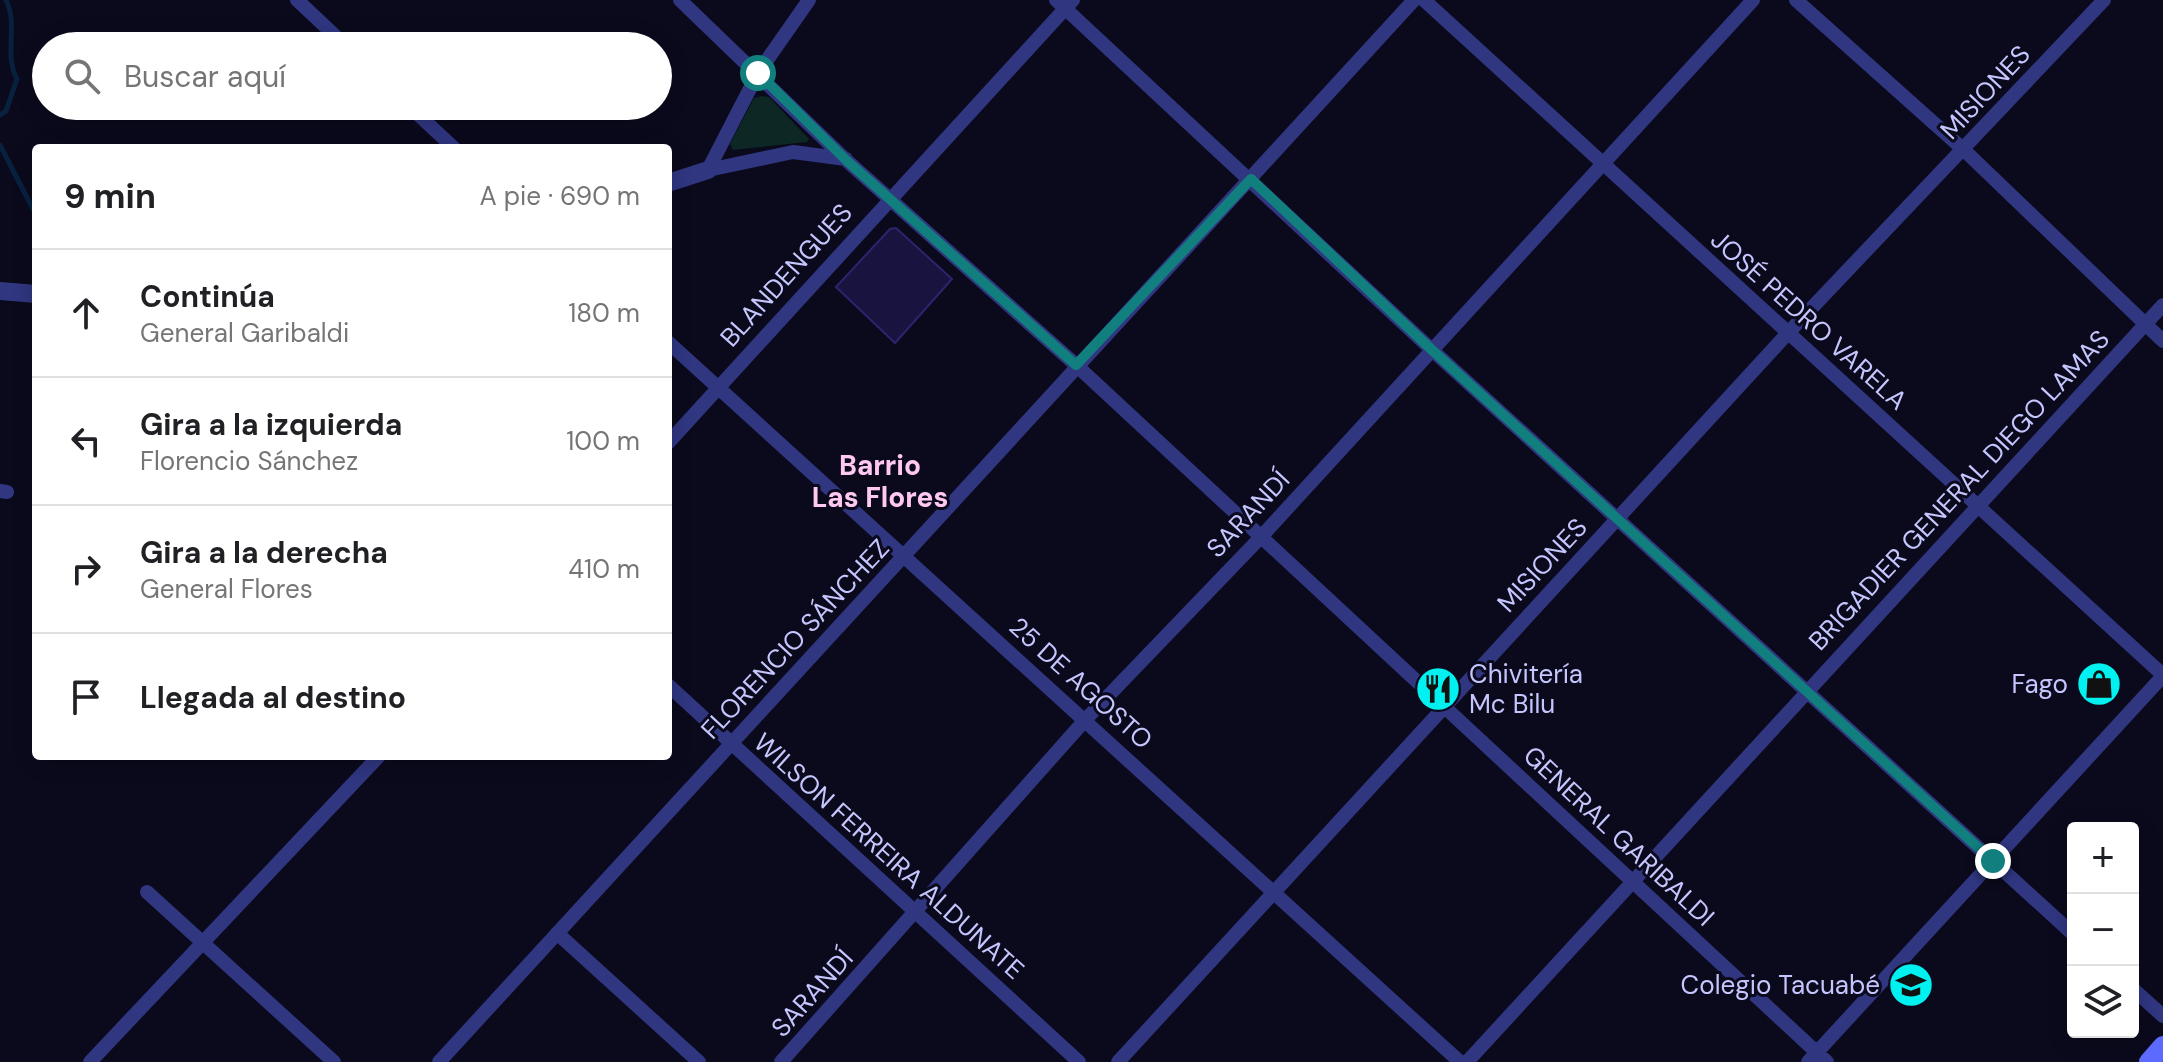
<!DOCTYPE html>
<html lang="es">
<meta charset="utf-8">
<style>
:root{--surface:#fff;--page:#f2f2f2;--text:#202124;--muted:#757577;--line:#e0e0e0}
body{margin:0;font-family:"DM Sans",sans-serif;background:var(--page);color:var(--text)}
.controls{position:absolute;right:24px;bottom:24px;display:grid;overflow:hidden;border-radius:8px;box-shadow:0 4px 20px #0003}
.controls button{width:72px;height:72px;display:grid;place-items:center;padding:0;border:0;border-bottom:2px solid var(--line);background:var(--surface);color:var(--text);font:40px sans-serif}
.stop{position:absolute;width:24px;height:24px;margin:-18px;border:6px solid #127f7f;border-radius:50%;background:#fff}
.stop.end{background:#127f7f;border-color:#fff;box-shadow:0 2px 8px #0008}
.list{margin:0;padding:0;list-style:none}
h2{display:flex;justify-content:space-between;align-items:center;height:104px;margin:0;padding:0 32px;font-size:34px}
h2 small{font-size:26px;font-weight:400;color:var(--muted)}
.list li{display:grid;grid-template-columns:52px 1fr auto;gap:24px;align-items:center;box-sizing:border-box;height:128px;padding:0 32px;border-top:2px solid var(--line)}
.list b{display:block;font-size:30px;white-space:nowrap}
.list p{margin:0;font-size:26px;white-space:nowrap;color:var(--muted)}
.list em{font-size:26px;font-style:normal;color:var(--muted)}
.icon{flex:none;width:44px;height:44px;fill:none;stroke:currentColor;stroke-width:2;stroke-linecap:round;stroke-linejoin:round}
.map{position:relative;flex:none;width:2163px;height:1062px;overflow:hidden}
.search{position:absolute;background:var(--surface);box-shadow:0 4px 20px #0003;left:32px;top:32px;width:640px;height:88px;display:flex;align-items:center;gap:20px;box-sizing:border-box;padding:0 28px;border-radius:44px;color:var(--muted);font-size:30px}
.panel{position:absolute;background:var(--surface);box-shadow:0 4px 20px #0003;left:32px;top:144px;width:640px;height:616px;border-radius:8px}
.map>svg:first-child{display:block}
</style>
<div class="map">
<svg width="2163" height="1062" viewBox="0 0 2163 1062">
<rect width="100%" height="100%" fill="#0b0a1d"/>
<!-- green -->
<path fill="#0c2724" d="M762,96L769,97L809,139L807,142L733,150L730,144L754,98Z"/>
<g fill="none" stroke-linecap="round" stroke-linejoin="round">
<!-- stream -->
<path stroke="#07213f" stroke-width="5" d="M0,115L6,111L17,79C3,53 19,27 6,0
M0,145L36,215"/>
</g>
<!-- building -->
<path fill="#18143f" stroke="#2b246e" stroke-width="2" d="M896,228L952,279L895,343L836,287L890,229Z"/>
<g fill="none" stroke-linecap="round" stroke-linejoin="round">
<!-- minor -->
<path stroke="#303680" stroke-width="14" d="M297,0L346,46
M680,0L846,160L1076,365L1827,1062
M1056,0L1432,350L2073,934
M1424,0L2163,675
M1796,0L1964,150L2163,341
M409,106L454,148
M708,170L758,73L809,0
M708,170L793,152L846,159
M668,342L1460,1062
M668,443L1073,0
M0,491L7,492
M668,685L1079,1062
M147,892L334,1062
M557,933L699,1062
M2133,989L2163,1016
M90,1062L379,756
M439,1062L1414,0
M781,1062L1086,719L1260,538L1753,0
M1118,1062L1788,333L2104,0
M1467,1062L2163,305
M1808,1062L2163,676"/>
<!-- tertiary -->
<path stroke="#303680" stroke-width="18" d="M668,183L708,170
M0,291L36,294"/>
<!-- secondary -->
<path stroke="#5d6aff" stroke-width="20" d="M2149,1062L2163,1046"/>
</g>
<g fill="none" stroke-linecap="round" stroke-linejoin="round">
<!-- route -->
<path stroke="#127f7f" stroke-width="10" d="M758,73L846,160L1076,365L1251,179L1432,350L1993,861"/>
</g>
<!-- icons -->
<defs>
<g id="shop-disc" transform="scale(2.3)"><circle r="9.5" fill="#00f1ef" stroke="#0b0a1d"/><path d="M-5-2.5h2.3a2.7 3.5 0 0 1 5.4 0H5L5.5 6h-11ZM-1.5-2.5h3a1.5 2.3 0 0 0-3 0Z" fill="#111"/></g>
<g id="restaurant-disc" transform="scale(2.3)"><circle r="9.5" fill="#00f1ef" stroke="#0b0a1d"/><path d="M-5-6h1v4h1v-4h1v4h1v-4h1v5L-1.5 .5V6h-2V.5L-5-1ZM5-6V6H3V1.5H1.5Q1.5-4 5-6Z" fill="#111"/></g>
<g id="school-disc" transform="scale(2.3)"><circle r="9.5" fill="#00f1ef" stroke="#0b0a1d"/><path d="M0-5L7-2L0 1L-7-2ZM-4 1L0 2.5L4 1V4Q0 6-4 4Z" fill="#111"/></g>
</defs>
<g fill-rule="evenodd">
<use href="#shop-disc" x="2099" y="684"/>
<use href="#restaurant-disc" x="1438" y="689"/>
<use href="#school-disc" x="1911" y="985"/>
</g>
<g text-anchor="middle" stroke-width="6" stroke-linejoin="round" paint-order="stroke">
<!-- street labels -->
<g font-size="26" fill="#c6c6ff" stroke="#0b0a1d">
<text transform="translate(1985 92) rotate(-47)" y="9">MISIONES</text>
<text transform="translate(786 275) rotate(-48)" y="9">BLANDENGUES</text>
<text transform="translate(1809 320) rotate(42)" y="9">JOSÉ PEDRO VARELA</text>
<text transform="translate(1959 490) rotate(-47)" y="9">BRIGADIER GENERAL DIEGO LAMAS</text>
<text transform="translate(1248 514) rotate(-47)" y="9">SARANDÍ</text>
<text transform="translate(1542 565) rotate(-47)" y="9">MISIONES</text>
<text transform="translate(795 639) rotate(-47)" y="9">FLORENCIO SÁNCHEZ</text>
<text transform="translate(1081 683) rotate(42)" y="9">25 DE AGOSTO</text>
<text transform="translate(1619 836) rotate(43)" y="9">GENERAL GARIBALDI</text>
<text transform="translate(889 856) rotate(42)" y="9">WILSON FERREIRA ALDUNATE</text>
<text transform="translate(812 993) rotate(-48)" y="9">SARANDÍ</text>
</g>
<!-- poi labels -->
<g font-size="26" fill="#c6c6ff" stroke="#0b0a1d" text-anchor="end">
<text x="1469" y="683" text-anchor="start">Chivitería<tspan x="1469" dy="30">Mc Bilu</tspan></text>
<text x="2068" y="693">Fago</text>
<text x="1880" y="994">Colegio Tacuabé</text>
</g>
<!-- neighbourhood labels -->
<g font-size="28" font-weight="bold" fill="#ffc8f1" stroke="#0b0a1d">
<text x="880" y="475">Barrio<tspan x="880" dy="32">Las Flores</tspan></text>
</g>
</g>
</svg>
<div class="controls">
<button>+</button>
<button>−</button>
<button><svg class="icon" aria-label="layers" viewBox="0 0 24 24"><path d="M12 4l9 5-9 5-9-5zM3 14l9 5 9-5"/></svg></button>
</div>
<div class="stop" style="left:758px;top:73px"></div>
<div class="stop end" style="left:1993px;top:861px"></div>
<div class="search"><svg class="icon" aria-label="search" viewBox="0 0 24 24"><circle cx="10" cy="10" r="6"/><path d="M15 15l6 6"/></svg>Buscar aquí</div>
<section class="panel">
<h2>9 min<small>A pie · 690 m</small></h2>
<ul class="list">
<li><svg class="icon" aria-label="ahead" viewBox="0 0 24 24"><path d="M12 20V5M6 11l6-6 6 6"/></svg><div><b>Continúa</b><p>General Garibaldi</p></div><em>180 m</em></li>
<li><svg class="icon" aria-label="left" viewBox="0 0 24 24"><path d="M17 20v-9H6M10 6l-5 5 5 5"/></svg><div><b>Gira a la izquierda</b><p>Florencio Sánchez</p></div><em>100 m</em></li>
<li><svg class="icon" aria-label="right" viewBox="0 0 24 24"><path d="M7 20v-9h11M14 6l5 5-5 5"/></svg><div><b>Gira a la derecha</b><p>General Flores</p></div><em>410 m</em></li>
<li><svg class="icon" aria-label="arrive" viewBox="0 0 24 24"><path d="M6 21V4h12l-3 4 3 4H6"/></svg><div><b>Llegada al destino</b></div></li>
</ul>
</section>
</div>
